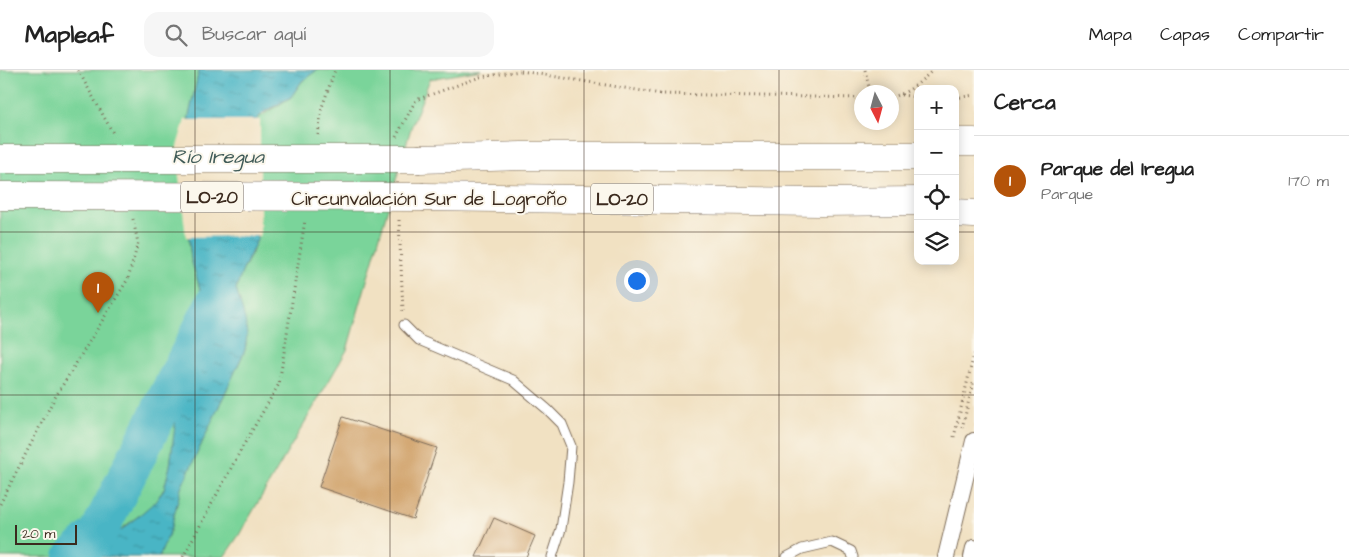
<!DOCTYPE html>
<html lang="es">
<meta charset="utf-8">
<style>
:root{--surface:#fff;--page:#f6f6f6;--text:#222;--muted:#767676;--line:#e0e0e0;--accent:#b45309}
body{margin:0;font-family:"Architects Daughter",sans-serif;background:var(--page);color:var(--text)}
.controls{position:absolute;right:15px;top:15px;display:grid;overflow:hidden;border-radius:10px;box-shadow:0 2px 12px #0003}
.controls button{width:45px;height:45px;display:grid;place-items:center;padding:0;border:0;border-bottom:1px solid var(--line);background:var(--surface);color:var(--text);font:25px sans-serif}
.compass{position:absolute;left:854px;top:15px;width:45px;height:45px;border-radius:50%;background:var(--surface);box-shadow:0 2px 12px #0003;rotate:174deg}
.scale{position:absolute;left:15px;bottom:12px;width:62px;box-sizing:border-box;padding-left:5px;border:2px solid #3b2a1e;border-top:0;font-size:14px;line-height:18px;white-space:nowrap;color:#3b2a1e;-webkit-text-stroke:4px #fbf7ec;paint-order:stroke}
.you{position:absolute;left:636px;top:210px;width:18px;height:18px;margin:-12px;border:4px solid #fff;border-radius:50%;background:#1a73e8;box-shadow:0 0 0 8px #1a73e833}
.badge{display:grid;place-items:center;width:32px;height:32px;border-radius:50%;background:var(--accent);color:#fff;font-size:16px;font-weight:700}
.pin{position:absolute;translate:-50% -41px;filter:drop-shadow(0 1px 2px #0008)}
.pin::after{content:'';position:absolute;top:26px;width:18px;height:15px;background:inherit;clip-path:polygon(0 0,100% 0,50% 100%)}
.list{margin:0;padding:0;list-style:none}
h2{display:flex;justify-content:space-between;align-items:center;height:65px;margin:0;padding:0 20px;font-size:21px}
h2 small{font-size:16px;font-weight:400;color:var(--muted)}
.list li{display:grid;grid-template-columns:32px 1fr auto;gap:15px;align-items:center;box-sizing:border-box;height:90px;padding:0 20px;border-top:1px solid var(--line)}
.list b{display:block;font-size:19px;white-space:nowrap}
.list p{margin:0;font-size:16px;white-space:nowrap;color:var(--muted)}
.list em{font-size:16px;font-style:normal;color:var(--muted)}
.icon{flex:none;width:28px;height:28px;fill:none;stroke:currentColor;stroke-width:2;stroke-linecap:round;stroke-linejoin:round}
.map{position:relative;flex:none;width:974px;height:487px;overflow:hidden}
header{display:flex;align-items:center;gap:30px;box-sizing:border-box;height:70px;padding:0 25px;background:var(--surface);border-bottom:1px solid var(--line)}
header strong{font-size:24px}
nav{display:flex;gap:28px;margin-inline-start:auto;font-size:18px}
.search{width:350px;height:45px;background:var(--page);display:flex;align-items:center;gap:12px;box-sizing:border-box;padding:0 18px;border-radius:15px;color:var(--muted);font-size:19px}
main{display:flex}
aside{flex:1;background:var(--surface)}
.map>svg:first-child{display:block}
</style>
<header>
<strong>Mapleaf</strong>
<div class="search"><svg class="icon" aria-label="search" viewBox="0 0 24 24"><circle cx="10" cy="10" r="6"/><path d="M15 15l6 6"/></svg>Buscar aquí</div>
<nav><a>Mapa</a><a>Capas</a><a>Compartir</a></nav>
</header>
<main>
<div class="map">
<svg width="974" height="487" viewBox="0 0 974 487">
<defs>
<pattern id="water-ripples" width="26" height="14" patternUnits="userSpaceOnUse" patternTransform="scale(1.25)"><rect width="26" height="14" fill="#48b5c5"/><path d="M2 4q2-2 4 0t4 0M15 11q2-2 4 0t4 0" fill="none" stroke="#3d939f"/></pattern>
</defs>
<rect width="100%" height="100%" fill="#fbf7ec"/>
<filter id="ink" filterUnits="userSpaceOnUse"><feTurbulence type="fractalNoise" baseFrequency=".02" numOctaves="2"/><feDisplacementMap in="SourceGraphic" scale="10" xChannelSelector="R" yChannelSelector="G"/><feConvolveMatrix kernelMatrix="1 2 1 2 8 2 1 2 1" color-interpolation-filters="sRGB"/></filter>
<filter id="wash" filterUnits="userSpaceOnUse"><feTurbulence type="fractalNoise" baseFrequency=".0096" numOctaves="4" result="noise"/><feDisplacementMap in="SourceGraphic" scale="20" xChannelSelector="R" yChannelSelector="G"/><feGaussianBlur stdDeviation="1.12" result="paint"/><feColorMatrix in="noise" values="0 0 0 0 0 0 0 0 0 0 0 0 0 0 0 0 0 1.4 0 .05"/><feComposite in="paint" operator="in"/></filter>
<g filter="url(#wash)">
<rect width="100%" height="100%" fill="#f1e1c2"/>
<!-- green -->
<path fill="#7ad49a" stroke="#5a7f5c" d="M0,0H199L186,60L179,80L191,189L201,222L199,236L194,250L189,295L181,316L170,396L164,419L156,431L150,437L85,487H0Z
M317,0H481L430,9L411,58L347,280L239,465L224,487H159L170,461L181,418L245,280L246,274L240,233L236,219L242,202L252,183L258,163V48L291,27L302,11Z"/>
<!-- water -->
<path fill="url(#water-ripples)" stroke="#427072" d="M199,0H317L302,11L291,27L263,43L258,48L257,170L242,202L236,219L245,249L247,265L245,280L181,418L170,461L159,487H85L129,454L156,431L164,419L170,396L178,331L189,294L194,250L199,236L201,222L191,189L179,79L186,60Z"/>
<!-- pier -->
<path fill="#f1e1c2" d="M185,50H260V166L186,167L176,80Z"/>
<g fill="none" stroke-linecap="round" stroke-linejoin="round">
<!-- river -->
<path stroke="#48b5c5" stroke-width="38" d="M73,487L98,463L215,232"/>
</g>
<g id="blocks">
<!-- building -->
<path fill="#cd9b61" d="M343,347L437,378L413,449L319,417Z
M494,448L535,466L526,487H476Z"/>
</g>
</g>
<g filter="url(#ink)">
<use href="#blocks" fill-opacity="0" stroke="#7b6a57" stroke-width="1"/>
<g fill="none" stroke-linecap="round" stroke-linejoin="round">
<!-- lane casing -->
<g stroke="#7b6a57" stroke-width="11">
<path id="lane" d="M404,255L419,270L513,310L547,339L562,354L571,376L568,412L561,459L552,487
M787,487L802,479L832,472L851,481L853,487"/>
</g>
<!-- street casing -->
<g stroke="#7b6a57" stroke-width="18">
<path id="street" d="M946,487L974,371
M972,487L974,478"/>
</g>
<!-- highway casing -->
<g stroke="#7b6a57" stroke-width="29">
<path id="highway" d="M955,72H974
M420,89L522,86H918
M424,127L821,132L918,131
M955,143L974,144"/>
</g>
<!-- path -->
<path stroke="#7b6a57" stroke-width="3" stroke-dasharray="1 4" stroke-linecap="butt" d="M78,0L114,65
M865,0L869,17L872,22
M521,1L661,24L862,28
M901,25L918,27
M892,27C909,23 920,12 933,0
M955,28L974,25
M318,65L322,37L335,0
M396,67L416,30L480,7L520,1
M399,150L403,241
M962,358L974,310
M954,367L974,284
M0,434L54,329L128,209L138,173L133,149
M183,487L243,376L279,314L305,150"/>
<!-- lane -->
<use href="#lane" stroke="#fff" stroke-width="9"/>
<!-- street -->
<use href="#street" stroke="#fff" stroke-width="16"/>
<!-- highway -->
<use href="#highway" stroke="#fff" stroke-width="28"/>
<!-- highway-bridge casing -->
<g stroke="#7b6a57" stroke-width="29" stroke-linecap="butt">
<path id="highway-bridge" d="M0,89H420
M0,126L424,127"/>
</g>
<!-- highway-bridge -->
<use href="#highway-bridge" stroke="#fff" stroke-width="28"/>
</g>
</g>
<!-- grid -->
<path fill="none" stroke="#3b2a1e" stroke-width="1" stroke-opacity="0.55" d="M195,0V487M390,0V487M584,0V487M779,0V487M0,162H918M955,162H974M0,325H974"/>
<g text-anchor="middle" stroke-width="4" stroke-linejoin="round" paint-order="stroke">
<!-- shield labels -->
<g fill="#fbf7ec" stroke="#75685c" stroke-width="1">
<rect x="181" y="111.5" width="62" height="31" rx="4"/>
<rect x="591" y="113.5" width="62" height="31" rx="4"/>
</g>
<g font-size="18" font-weight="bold" fill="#3b2a1e">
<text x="212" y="133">LO-20</text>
<text x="622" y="135">LO-20</text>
</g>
<!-- street labels -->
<g font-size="19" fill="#3b2a1e" stroke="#fbf7ec">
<text x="429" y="135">Circunvalación Sur de Logroño</text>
</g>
<!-- water labels -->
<g font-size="20" font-style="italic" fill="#405b58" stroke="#fbf7ec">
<text x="218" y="93">Río Iregua</text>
</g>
</g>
</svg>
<div class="controls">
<button>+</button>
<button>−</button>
<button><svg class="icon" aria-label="locate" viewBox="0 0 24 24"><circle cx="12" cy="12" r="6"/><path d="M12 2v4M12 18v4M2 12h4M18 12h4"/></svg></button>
<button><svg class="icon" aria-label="layers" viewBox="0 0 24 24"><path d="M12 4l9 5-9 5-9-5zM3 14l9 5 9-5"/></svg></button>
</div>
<svg class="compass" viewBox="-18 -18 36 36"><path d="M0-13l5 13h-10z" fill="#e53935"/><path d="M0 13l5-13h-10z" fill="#767676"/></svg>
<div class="scale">20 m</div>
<div class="you"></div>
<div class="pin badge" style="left:98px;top:243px">1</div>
</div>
<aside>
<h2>Cerca<small></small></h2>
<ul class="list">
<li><span class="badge">1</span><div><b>Parque del Iregua</b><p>Parque</p></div><em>170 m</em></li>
</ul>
</aside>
</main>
